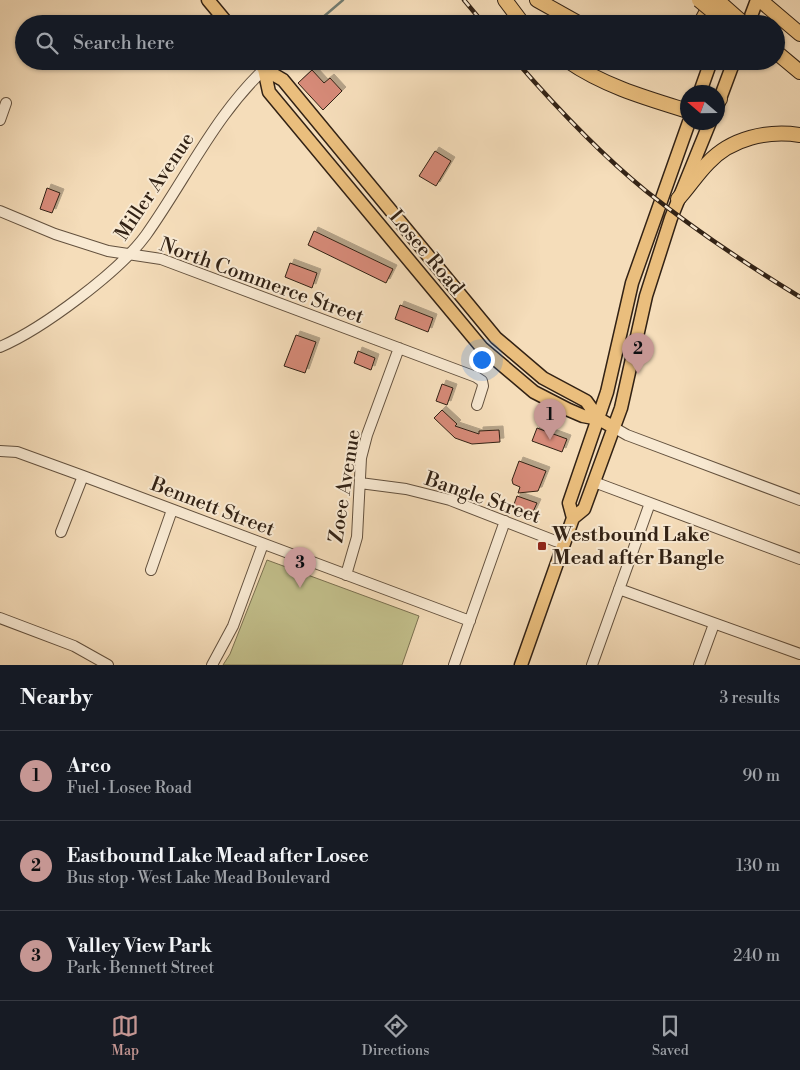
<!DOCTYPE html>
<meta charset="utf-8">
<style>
:root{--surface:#171b24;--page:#242831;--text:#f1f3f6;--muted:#9ea1a6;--line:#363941;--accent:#c59692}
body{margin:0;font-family:"Libre Bodoni",serif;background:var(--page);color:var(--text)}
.compass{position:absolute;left:680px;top:85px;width:45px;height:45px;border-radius:50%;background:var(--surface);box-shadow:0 1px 4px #0004;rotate:290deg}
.you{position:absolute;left:481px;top:359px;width:18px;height:18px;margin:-12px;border:4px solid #fff;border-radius:50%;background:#1a73e8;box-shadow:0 0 0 8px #1a73e833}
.badge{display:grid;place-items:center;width:32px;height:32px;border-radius:50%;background:var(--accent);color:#111;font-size:16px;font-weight:700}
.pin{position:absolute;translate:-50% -41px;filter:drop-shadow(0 1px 2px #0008)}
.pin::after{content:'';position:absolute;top:26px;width:18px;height:15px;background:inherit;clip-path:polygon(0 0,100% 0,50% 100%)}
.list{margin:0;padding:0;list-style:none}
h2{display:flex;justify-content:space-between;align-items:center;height:65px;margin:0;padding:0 20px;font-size:21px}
h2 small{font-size:16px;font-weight:400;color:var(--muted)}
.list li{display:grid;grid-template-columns:32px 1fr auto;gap:15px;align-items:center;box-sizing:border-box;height:90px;padding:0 20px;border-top:1px solid var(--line)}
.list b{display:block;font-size:19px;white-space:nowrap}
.list p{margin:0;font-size:16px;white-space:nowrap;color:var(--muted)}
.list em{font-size:16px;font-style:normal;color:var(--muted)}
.icon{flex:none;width:28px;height:28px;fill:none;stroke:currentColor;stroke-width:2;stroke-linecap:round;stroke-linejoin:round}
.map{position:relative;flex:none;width:800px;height:665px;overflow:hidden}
.search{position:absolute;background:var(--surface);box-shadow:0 1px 4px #0004;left:15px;right:15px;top:15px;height:55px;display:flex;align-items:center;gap:12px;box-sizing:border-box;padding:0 18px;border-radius:28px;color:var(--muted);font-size:19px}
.sheet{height:335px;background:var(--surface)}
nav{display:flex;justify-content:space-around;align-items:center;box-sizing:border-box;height:70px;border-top:1px solid var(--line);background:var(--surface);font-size:14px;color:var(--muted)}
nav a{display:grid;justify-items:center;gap:2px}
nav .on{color:var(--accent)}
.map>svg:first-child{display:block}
</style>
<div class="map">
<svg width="800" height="665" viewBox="0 0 800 665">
<defs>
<filter id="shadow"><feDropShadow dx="4" dy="-4" stdDeviation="0" flood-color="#0004"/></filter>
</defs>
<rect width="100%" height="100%" fill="#f5ddba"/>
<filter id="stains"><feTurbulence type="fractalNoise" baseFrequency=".004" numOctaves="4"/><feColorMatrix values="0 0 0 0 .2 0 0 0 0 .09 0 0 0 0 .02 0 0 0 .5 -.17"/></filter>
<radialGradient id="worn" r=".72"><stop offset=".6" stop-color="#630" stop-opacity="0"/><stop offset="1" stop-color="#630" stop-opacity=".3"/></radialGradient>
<!-- green -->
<path fill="#c2bf8b" stroke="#7a7050" d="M267,560L419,616L402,665H223L230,654Z"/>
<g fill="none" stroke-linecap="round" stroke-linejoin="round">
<!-- stream -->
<path stroke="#727e74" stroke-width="2.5" d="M315,24L343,0"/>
</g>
<!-- building -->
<path fill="#d68a78" stroke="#322215" filter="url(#shadow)" d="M312,70L324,83L330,78L342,91L323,110L298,83Z
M435,151L451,161L436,186L419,176Z
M47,188L60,193L52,213L40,209Z
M314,231L393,269L386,283L308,245Z
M290,263L317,273L312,288L285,277Z
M400,305L433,318L428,332L395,319Z
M296,335L316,342L305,373L284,366Z
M358,351L375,358L371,370L354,363Z
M442,384L453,388L447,405L436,401Z
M442,410L457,424L455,426L479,434V431L499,430L500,442L472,444L455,438L434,418Z
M537,428L567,439L562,452L532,441Z
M519,461L546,471L538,491L518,493L520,487L513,484L512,480Z
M517,496L537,503L532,514L513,507Z"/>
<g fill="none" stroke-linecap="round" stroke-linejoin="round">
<!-- minor casing -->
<g stroke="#63513e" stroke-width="12">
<path id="minor" d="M0,120L6,103
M0,211L55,234L108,251L161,259L476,377L482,381L483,386L477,405
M0,347C42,329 119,272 146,235C188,176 217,110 273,61
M613,427L627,435L800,500
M0,451L17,452L83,476L470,621
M594,482L800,559
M360,483L406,489L450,500L563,544
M61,532L83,476
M151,570L172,510
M346,575L357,537L361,458L367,435L399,348
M619,589L800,654
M0,618L74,646L108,665
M212,665L233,626L263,544
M454,665L505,521
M592,665L650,503
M699,665L714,624"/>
</g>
<!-- major casing -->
<g stroke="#322215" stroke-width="15">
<path id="major" d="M208,0L228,24
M748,24L757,0
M258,61L264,69L283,80L496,338L543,378L586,401L599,419
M264,69L269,92L482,348L534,392L569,410L583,416L599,419L613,427
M700,92L711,61
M718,104L734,61
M573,518L569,503L607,392L632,283L689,122
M521,665L573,518L584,509L621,408L646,296L671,218L710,122"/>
</g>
<!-- highway casing -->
<g stroke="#322215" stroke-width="16">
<path id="highway" d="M505,0L523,24
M537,0L580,24
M760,0L800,34
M700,24L713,0
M776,52L800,72
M568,61C604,86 646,98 688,111
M718,101L720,99
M678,199C689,187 697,174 708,163C731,138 768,130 800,135"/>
</g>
<!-- minor -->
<use href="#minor" stroke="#f8e9d2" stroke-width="10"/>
<!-- major -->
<use href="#major" stroke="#eabe7d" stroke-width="12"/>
<!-- highway -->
<use href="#highway" stroke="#eabe7d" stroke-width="14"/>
<!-- rail casing -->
<g stroke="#322215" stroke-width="4.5">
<path id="rail" d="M464,0L484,24
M516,61C556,107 598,152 646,191C695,230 746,264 800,297"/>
</g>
<!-- rail -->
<use href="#rail" stroke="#f8e9d2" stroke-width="2.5" stroke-dasharray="8" stroke-linecap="butt"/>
<!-- highway-bridge casing -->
<g stroke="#322215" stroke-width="16" stroke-linecap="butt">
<path id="highway-bridge" d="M699,0L728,24
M717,0L744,24"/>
</g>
<!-- highway-bridge -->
<use href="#highway-bridge" stroke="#eabe7d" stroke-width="14"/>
</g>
<!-- markers -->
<rect fill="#8f2418" stroke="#f8e9d2" stroke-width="2" x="537" y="541" width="10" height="10" rx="2.5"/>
<g text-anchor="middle" stroke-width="4" stroke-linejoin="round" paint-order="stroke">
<!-- street labels -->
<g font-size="20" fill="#322215" stroke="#f8e9d2">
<text transform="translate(154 186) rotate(-56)" y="7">Miller Avenue</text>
<text transform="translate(427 252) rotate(50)" y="7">Losee Road</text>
<text transform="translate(262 280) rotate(20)" y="7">North Commerce Street</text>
<text transform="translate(344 486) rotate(-81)" y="7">Zoee Avenue</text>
<text transform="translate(483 497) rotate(19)" y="7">Bangle Street</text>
<text transform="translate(213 506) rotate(21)" y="7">Bennett Street</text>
</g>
<!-- poi labels -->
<g font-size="20" font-weight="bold" fill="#322215" stroke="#f8e9d2" text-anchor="start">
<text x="552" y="541">Westbound Lake<tspan x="552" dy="23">Mead after Bangle</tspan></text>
</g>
</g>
<rect width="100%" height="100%" filter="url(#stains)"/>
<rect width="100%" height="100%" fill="url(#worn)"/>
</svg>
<svg class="compass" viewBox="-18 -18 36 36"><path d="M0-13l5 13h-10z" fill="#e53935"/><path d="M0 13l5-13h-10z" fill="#9ea1a6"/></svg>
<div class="you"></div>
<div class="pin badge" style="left:550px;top:440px">1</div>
<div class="pin badge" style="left:638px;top:374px">2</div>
<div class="pin badge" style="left:300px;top:588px">3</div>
<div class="search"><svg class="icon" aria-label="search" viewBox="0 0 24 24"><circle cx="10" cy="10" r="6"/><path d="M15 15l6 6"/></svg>Search here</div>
</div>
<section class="sheet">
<h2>Nearby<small>3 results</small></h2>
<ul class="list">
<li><span class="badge">1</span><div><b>Arco</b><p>Fuel · Losee Road</p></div><em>90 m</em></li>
<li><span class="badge">2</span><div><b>Eastbound Lake Mead after Losee</b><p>Bus stop · West Lake Mead Boulevard</p></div><em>130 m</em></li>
<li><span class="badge">3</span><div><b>Valley View Park</b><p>Park · Bennett Street</p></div><em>240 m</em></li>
</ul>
</section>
<nav>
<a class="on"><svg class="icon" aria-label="map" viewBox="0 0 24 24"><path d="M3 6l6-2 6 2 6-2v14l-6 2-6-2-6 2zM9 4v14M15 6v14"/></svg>Map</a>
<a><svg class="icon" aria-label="directions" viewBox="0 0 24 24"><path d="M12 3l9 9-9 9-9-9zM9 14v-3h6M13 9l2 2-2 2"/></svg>Directions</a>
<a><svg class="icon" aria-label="saved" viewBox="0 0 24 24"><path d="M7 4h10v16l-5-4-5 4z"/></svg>Saved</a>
</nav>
